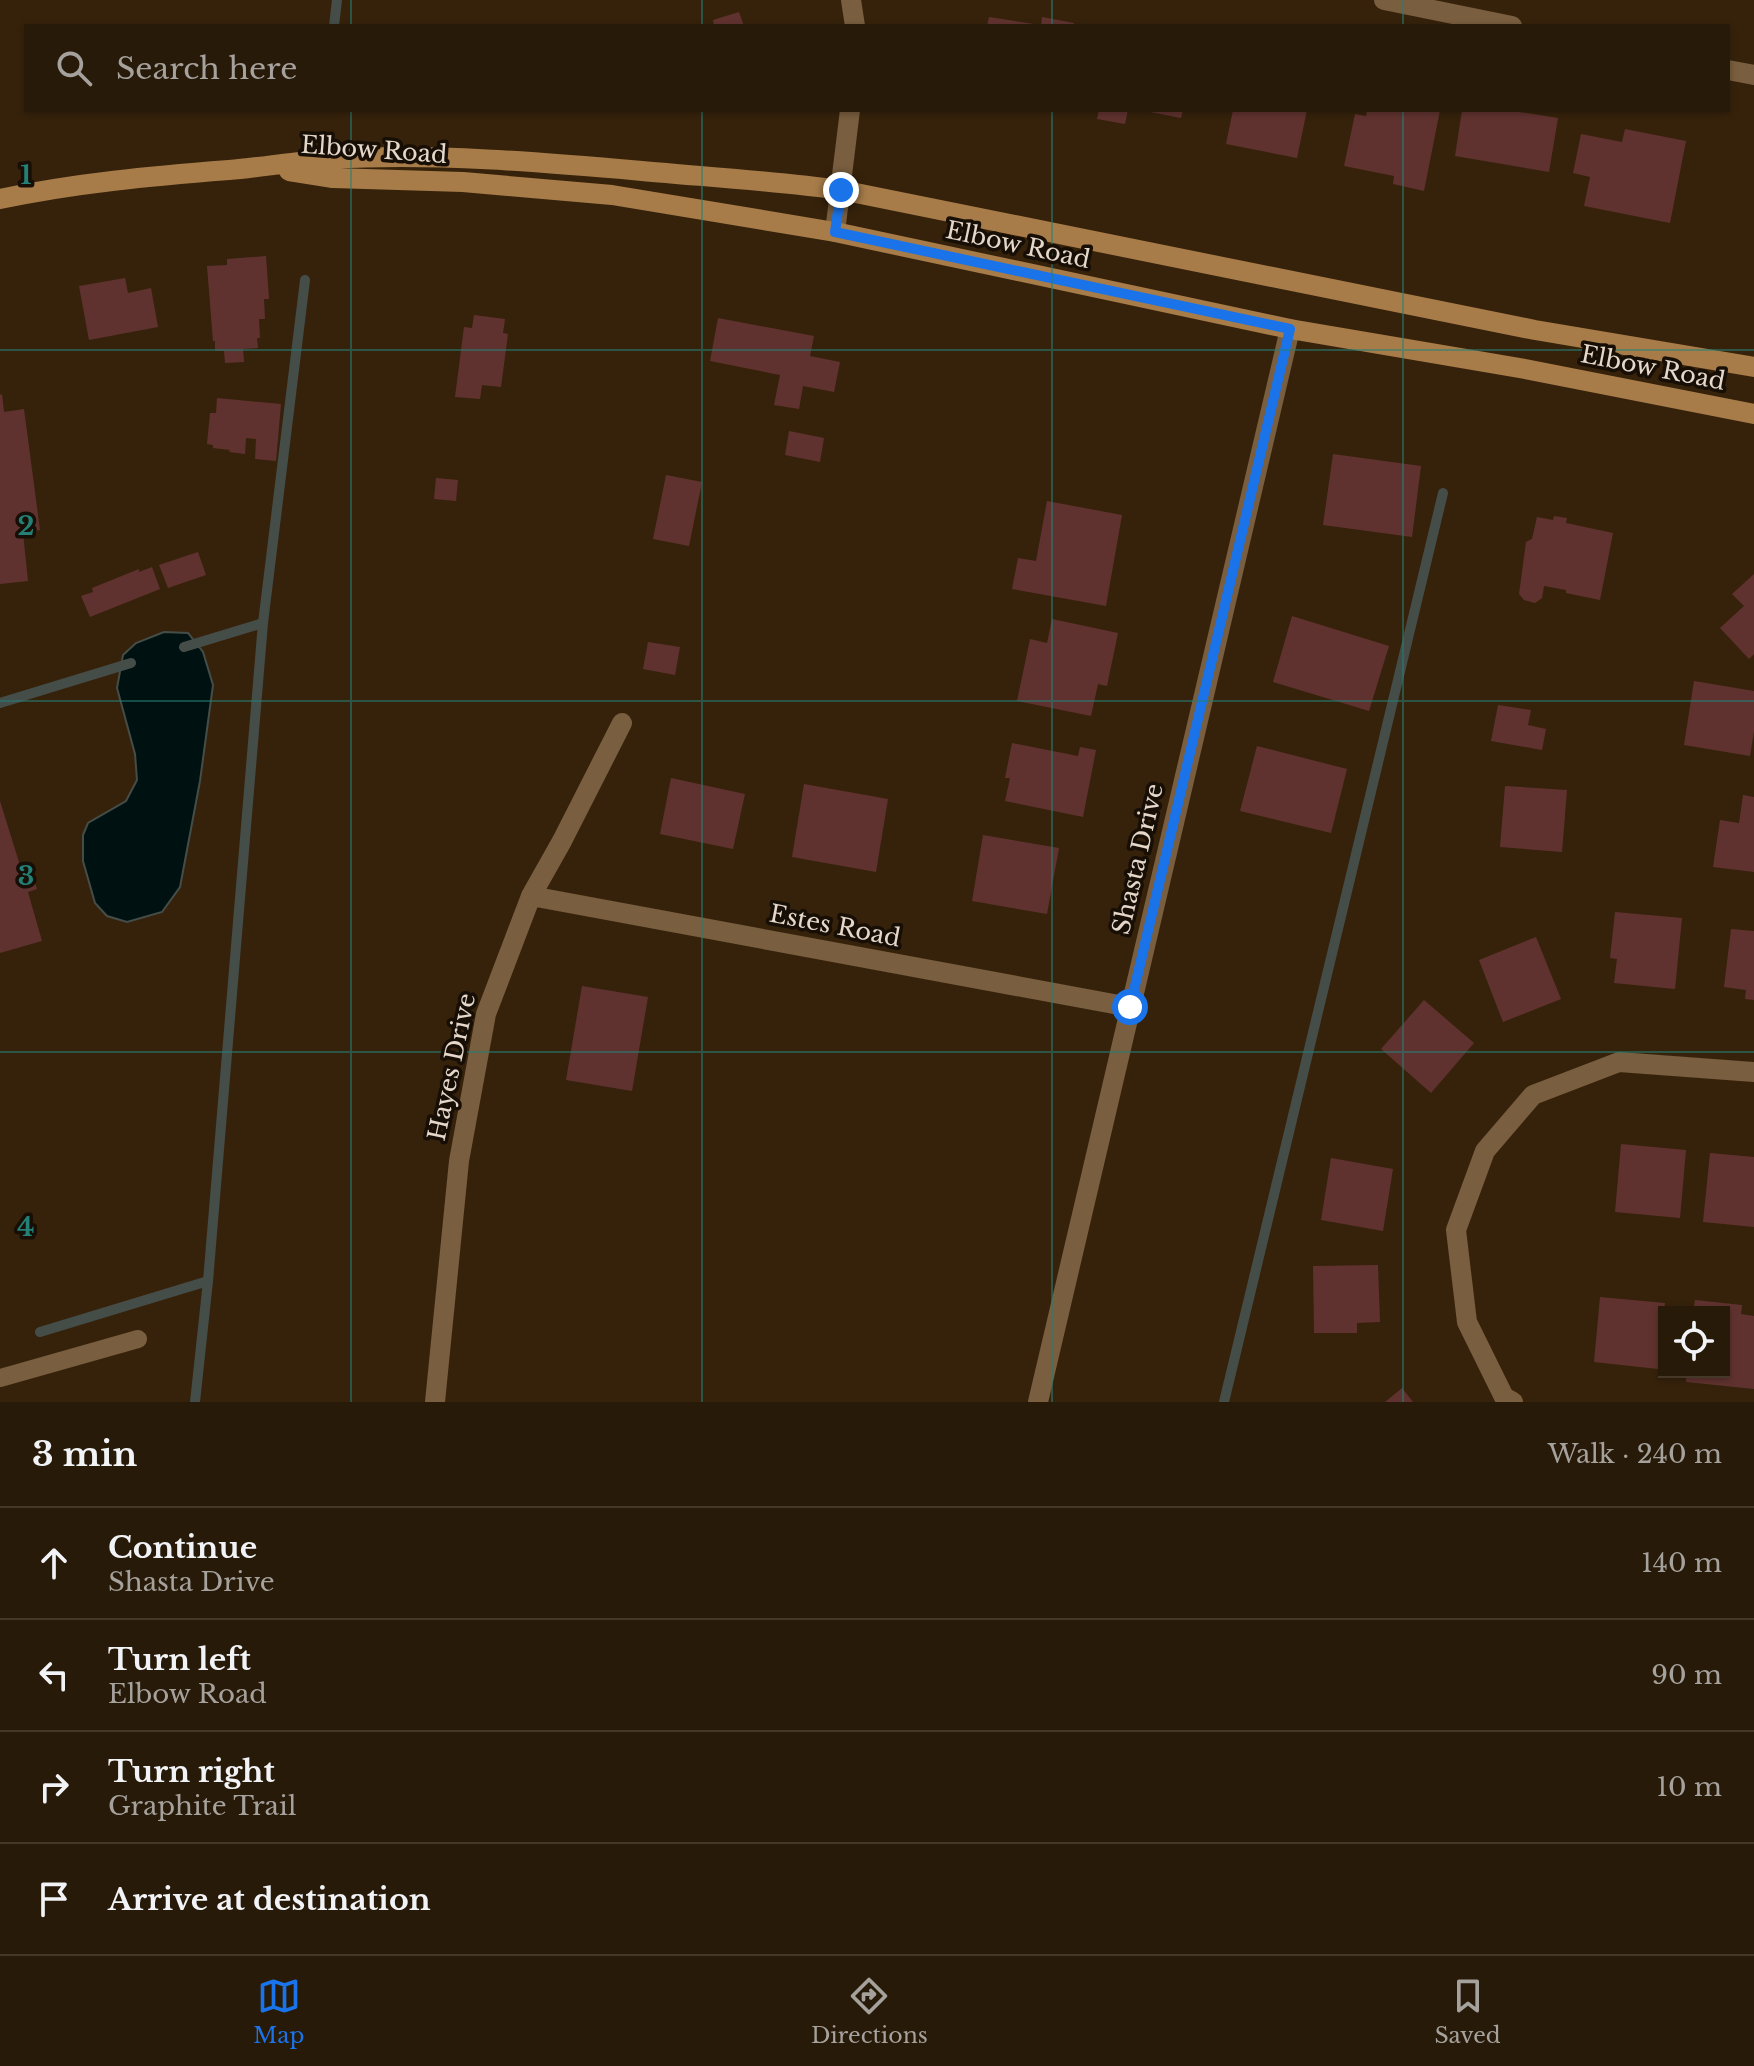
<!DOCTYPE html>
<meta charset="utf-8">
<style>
:root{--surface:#281a08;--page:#342716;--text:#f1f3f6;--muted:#a5a19c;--line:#443829;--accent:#1a73e8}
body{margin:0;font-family:"Libre Baskerville",serif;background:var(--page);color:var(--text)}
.controls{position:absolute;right:24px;bottom:24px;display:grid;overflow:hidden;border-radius:0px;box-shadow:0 2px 6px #0004}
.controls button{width:72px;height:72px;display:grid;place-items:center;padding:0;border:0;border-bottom:2px solid var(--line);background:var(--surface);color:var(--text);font:40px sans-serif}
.stop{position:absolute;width:24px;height:24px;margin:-18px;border:6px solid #1a73e8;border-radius:50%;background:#fff}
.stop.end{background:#1a73e8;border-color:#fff;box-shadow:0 2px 8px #0008}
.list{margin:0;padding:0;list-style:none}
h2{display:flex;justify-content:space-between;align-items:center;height:104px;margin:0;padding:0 32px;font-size:34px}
h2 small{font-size:26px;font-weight:400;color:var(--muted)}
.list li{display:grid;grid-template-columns:52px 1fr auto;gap:24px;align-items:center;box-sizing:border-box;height:112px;padding:0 32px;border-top:2px solid var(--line)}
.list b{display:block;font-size:30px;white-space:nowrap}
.list p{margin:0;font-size:26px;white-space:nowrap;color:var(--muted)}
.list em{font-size:26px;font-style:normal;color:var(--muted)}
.icon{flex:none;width:44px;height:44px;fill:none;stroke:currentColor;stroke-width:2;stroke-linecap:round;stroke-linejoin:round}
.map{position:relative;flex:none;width:1754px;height:1402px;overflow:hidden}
.search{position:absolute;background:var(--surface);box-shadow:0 2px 6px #0004;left:24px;right:24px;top:24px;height:88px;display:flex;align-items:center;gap:20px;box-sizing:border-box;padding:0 28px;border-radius:0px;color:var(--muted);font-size:30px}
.sheet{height:552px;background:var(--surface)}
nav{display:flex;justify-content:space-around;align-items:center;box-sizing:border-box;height:112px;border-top:2px solid var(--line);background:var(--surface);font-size:22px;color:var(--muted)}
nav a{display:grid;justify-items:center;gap:4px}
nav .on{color:var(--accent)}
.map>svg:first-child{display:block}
</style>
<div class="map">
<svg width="1754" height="1402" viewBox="0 0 1754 1402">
<rect width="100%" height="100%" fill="#36220b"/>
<!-- water -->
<path fill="#011" stroke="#454d48" stroke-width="2" d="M164,632L188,633L203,652L213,685L200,781L180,887L162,912L127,922L107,916L95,903L83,861V835L88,823L126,801L137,780L135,754L117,688L123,655L136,643Z"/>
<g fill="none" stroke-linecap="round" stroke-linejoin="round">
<!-- stream -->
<path stroke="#454d48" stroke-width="10" d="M334,26L337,0
M184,647L263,623
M0,703L131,663
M40,1332L208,1281
M195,1402L208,1281L263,623L305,280
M1224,1402L1443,493"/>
</g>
<!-- building -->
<path fill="#60322f" d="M739,12L744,26H714L713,20Z
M989,17L1034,24V26H987Z
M1042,17L1074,23L1073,26H1041Z
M1099,110H1128L1125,124L1097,119Z
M1145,110H1183L1181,118L1145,111Z
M1233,110H1307L1297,158L1226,144Z
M1367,110H1440L1424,191L1393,184L1394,176L1344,166L1355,114L1366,116Z
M1462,110H1508L1558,118L1549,172L1455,156Z
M1625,129L1686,141L1670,223L1584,206L1590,177L1573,173L1581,134L1622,142Z
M266,256L269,299H264L265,319H259L260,338H257L258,348L243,349L244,362L225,363L224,351H215V341H213L207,266L227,265V259Z
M125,278L128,293L151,288L158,327L89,340L79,286Z
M474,315L505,319L503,333L508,334L501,387L482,385L480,399L455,397L464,327L472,328Z
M718,318L814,336L810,356L840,362L834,392L803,386L799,409L774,405L780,375L710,361Z
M2,394L4,412L24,409L40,530L23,533L28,581L0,584V395Z
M217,398L281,404L276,461L255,459L256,439L246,438L245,454L229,452L230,450L213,448V445L207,444L210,413H216Z
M789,431L824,438L820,462L785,455Z
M1333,454L1421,466L1412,537L1323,525Z
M666,475L702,482L689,546L653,539Z
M436,478L458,480L456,501L434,499Z
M1047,501L1122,515L1106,606L1012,589L1018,558L1036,561Z
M1554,516L1567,518L1566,523L1613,533L1600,600L1566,593V590L1544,586L1542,598L1535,603L1524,600L1519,594L1526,542L1532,539L1537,517L1553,520Z
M198,552L206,575L168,588L159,565Z
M152,567L160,589L90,617L81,596L93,592L92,588L139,569V572Z
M1754,574V654L1749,659L1720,628L1744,606L1732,594Z
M1292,616L1389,646L1369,711L1273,682Z
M1052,619L1118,633L1107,686L1098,684L1091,716L1017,701L1030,639L1047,643Z
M648,642L680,647L675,675L643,669Z
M1694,681L1754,691V731L1750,756L1684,745Z
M1498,705L1531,710L1528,725L1546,729L1542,750L1491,741Z
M1012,743L1078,756L1080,747L1096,750L1083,817L1005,801L1010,778H1005Z
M1257,746L1347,769L1331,833L1240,811Z
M671,778L745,794L733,849L660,834Z
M804,784L888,799L876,872L792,857Z
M1505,786L1567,790L1562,852L1500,847Z
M1743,795L1754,797V872L1713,867L1720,820L1739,823Z
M0,801L23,875L32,873L37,889L28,892L42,941L0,953Z
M983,835L1059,848L1047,914L972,901Z
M1615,912L1682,918L1675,989L1614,983L1617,959L1610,958Z
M1731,929L1754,931V1000L1745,999L1746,990L1724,987Z
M1536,937L1561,999L1503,1022L1479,960Z
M582,986L648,997L632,1091L566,1080Z
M1424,1000L1474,1043L1431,1093L1381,1049Z
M1621,1144L1686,1150L1680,1218L1615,1212Z
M1710,1153L1754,1157V1227L1703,1222Z
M1331,1158L1393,1169L1383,1231L1321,1220Z
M1378,1265L1380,1322L1357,1323V1333H1314L1313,1266Z
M1600,1297L1665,1303L1658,1369L1594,1362Z
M1695,1300L1742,1305L1741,1314L1754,1316V1389L1686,1382L1687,1372H1724V1312H1693Z
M1402,1388L1413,1402H1385Z"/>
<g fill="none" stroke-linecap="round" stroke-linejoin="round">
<!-- lane -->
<path stroke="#795e3f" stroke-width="18" d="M0,1378L138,1339"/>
<!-- street -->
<path stroke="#795e3f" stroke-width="20" d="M851,0L855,26
M1384,0L1512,26
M1728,70L1754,75
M835,232L850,110
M531,896L1130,1007
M435,1402L459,1161L486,1014L531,896L562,841L622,723
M1038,1402L1290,329
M1513,1402L1504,1397L1467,1322L1456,1230L1485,1151L1533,1095L1619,1062L1754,1072"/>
<!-- secondary -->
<path stroke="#a77c49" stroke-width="20" d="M289,171L333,178L463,182L612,195L835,232L1290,329L1525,369L1754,414
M0,199C76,183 152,176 229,170C263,167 298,161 332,159C434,153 539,162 642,171C708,177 775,181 841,190L1535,330L1754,367"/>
</g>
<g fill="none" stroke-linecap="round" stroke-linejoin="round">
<!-- route -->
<path stroke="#1a73e8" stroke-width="10" d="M841,190L835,232L1290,329L1130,1007"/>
</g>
<!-- grid -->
<path fill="none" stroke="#248077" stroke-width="2" stroke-opacity="0.55" d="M351,0V26M702,0V26M1052,0V26M1403,0V26M351,110V1402M702,110V1402M1052,110V1402M1403,110V1402M0,350H1754M0,701H1754M0,1052H1754"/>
<g text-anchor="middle" stroke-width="7" stroke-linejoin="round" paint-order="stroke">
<!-- street labels -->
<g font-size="24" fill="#e5d8ca" stroke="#170e05">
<text transform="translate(374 150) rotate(4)" y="8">Elbow Road</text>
<text transform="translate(1018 245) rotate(12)" y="8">Elbow Road</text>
<text transform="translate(1653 368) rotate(11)" y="8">Elbow Road</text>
<text transform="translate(1138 859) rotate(-77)" y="8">Shasta Drive</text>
<text transform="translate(835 926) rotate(11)" y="8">Estes Road</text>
<text transform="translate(452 1067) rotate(-78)" y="8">Hayes Drive</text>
</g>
</g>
<g font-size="26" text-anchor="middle" font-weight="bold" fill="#248077" stroke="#170e05" stroke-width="7" stroke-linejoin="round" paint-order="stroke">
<text x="26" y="184">1</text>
<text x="26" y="535">2</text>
<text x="26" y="885">3</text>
<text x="26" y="1236">4</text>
</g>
</svg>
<div class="controls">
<button><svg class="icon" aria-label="locate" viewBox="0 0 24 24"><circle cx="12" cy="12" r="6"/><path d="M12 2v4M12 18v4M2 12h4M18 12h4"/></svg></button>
</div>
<div class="stop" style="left:1130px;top:1007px"></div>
<div class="stop end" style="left:841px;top:190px"></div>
<div class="search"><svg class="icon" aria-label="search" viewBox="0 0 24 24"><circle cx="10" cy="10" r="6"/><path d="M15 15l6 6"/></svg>Search here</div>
</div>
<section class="sheet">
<h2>3 min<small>Walk · 240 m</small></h2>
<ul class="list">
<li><svg class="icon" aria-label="ahead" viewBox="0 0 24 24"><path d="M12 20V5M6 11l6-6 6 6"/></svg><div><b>Continue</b><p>Shasta Drive</p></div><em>140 m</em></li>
<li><svg class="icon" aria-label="left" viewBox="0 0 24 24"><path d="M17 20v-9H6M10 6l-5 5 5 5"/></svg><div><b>Turn left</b><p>Elbow Road</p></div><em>90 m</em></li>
<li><svg class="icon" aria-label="right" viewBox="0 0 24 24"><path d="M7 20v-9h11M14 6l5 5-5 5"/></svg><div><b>Turn right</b><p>Graphite Trail</p></div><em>10 m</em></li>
<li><svg class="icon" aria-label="arrive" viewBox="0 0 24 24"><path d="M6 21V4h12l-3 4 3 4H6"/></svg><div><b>Arrive at destination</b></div></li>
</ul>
</section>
<nav>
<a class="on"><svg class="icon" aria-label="map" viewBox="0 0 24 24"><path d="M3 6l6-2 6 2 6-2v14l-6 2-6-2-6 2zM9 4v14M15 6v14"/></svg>Map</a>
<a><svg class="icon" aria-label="directions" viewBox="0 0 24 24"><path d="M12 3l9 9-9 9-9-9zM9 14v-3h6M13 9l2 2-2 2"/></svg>Directions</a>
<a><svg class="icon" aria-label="saved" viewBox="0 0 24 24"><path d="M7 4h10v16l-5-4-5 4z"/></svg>Saved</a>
</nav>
